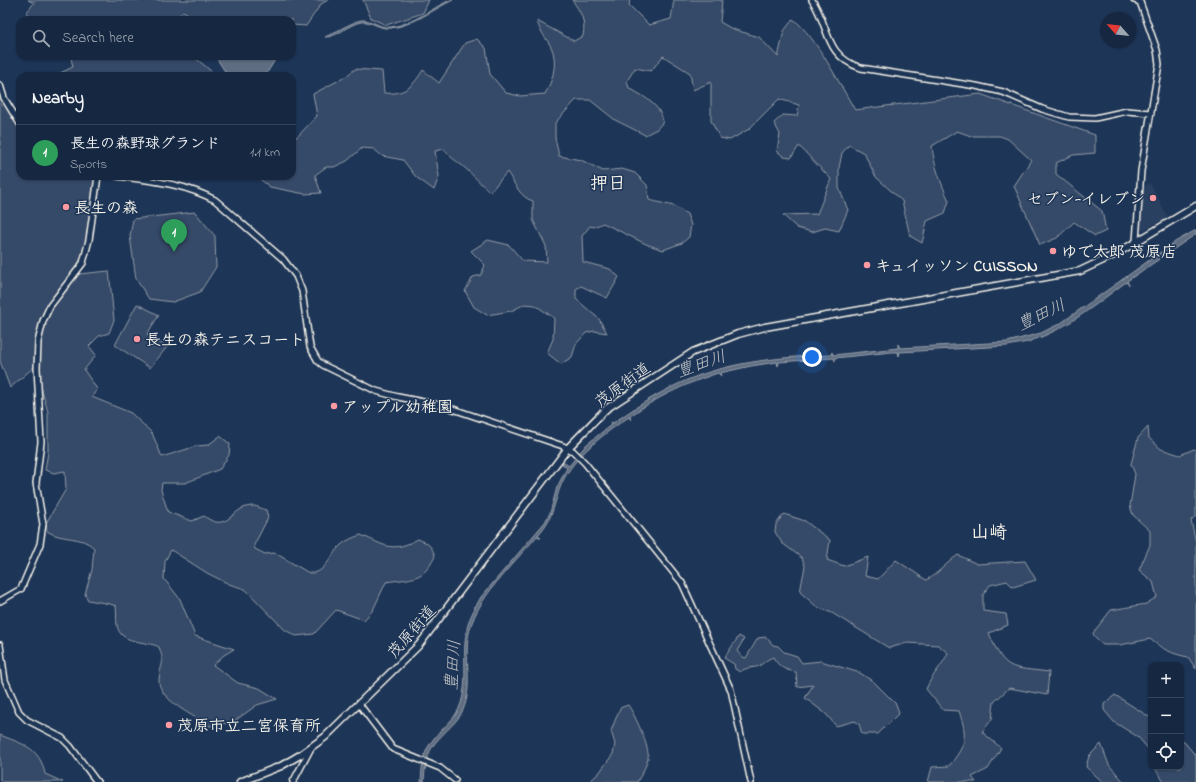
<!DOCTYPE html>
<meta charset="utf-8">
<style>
:root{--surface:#162841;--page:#1f3048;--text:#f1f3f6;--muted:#9ea6b1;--line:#35445a;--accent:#ea580c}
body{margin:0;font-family:"Indie Flower","Klee One",sans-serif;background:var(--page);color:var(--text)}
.controls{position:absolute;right:12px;bottom:12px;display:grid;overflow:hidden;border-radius:8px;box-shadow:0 1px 3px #0004}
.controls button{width:36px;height:36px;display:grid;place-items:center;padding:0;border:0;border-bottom:1px solid var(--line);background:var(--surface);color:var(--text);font:20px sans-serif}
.compass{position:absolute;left:1100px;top:12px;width:36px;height:36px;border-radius:50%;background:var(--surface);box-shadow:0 1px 3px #0004;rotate:298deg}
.you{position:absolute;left:812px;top:357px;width:14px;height:14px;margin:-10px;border:3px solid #fff;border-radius:50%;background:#1a73e8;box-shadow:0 0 0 6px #1a73e833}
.badge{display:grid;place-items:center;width:26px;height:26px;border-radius:50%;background:var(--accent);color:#fff;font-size:13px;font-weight:700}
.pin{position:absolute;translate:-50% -33px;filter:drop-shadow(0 1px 2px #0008)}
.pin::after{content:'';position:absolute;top:21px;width:14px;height:12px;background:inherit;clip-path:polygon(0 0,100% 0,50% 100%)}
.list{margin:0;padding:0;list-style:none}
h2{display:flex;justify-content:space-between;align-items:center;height:52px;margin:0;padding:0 16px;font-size:17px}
h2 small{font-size:13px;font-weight:400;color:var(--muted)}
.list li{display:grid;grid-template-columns:26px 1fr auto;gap:12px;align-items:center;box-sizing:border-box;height:56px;padding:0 16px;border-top:1px solid var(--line)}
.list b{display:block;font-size:15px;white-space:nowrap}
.list p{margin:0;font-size:13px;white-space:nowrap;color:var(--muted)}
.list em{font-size:13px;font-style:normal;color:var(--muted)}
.icon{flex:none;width:22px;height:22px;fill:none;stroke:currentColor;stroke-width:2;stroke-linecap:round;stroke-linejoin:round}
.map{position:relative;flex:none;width:1196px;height:782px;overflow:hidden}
.search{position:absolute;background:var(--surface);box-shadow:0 1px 3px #0004;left:16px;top:16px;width:280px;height:44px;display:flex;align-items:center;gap:10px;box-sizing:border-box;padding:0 14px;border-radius:12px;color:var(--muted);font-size:15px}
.panel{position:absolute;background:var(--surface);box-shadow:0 1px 3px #0004;left:16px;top:72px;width:280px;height:108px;border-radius:12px}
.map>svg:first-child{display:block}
</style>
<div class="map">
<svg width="1196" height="782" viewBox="0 0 1196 782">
<rect width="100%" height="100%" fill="#1d3557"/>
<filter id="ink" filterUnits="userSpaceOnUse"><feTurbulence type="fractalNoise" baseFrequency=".025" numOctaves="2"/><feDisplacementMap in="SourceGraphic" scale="8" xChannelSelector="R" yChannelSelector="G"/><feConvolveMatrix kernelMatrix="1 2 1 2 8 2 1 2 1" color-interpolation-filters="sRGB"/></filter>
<g filter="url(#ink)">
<!-- built -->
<path fill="#2a4060" d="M1150,183L1168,217L1143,231L1140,229L1144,186Z"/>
<!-- green -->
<path fill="#354a67" stroke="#949ea8" d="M28,0H328L321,4L306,26L292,25V20H198L183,11L175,20H26L27,12L34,3Z
M363,0H429L423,13L386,25L371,18Z
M572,0H630L629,5L649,25L671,19L674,0H722L720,22L732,29L759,37L778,57L784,31L793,19C816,36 840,85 855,110L980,94L1095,135V153L1073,155L1056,163V174L1102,211L1106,231L1095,236L1074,222L1057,238L1040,245L1014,186L1031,160L1008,139L1000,136H971L957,131L932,146C934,166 941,183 949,201L945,213L927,221L922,243L910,236L902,201L876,177L864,153L849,145L842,153L839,168V188L848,210L839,231L825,228L812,232L797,228L783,215L817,214L831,179L799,146L791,158L784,157L777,151L780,134L774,123L783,115L797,116L799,105L779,99L749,129L730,140L720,138L711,121V82L693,90L690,73L663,56L651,71L635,68L627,81L629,88C643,96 661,105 663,122L657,129L645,135L615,120L590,100H576L555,123V138L559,156L581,160L603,171L622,169L635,173L647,185L649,200L674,206L687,214L691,225L689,237L682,243L663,250L646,244L603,223L594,227L590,226L582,236L583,262L610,269L619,277L607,298L581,286L576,289V299L599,319L607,333L594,331L586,333L576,344L572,357L561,364L547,353L553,339L554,318L535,305L525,304L511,311L487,315L474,307L465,291L473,277L481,275L485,265L471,251L488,240L509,245L523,261L547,262L546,246L533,220V201C519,197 515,183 507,172L490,192C481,184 474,176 465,168C457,161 450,158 444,149L435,151L439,176L434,190L416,177L403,160L382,156L374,149L362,148L347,161L334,167H326L315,175L321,193L305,194L270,187L256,176H292V136L297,137L317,116L313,94L345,77L355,69L382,71L384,93C405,95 413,86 423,70L439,83L465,43L477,39L486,48L490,74L506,93L520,96L545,94C552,82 557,66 553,52C550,41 540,34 537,21L574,41L583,36C586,21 581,12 572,0Z
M67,56H193L217,76H54L73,67L71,58Z
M0,94L20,129V176H97C92,208 92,246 73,272L79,274L109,271L114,320L109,333L99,336L89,346L96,355L84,370L97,389L92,397L131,413L152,433L162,457L197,446L208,445L220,436L230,444L229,455L220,469L185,483H162L161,490L168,512L192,521L204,516C229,535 231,505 254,506C257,506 262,509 266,510L268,518L254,545L255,549L265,554L275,553L309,573C325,575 330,555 341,545C347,540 354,537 361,535C386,546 392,553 418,539C428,543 432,546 435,556C424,581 411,578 386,582L373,610L364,620L336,610L314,634L296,636L285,630L245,589L229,584L207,573L171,550L165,561L164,579L180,599L195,636L234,649L224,655L213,665L238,683L259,688L277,699L257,705L233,722L210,726C196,717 158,700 159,680C160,663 166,666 159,647C146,640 120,645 117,625C116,619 117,613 116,606L110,604L88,600L85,594L92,570L94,548C82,535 61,541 47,531L46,523L66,489L65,471L54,473L45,470L48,452V412L35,366L10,388L0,361Z
M195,212L215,236L216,267L200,292L173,302L149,299L136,279L130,236L133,219Z
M137,304L159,315L147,334L167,347L150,368L115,345Z
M1148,427L1149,438L1161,449L1180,455L1194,449L1196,450V516L1191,520L1196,543V669L1188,657C1172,654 1162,649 1150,639L1120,645H1103L1095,638L1093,633L1111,610L1146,604L1157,597L1153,582L1139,570L1150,545V531L1133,515L1130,506L1135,474L1131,464L1138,438Z
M784,514L805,521L830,540L827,560L844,566L868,557L865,576L878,579L896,560L926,580C938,574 946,563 958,555L977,564L1025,561L1036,580L1013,587L1007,581L990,585L983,595V611L1006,614L1008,625L989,633C1005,672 1010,667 1049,672L1047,695L1009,688L994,702L992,719L982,732L1001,748L988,769L972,777L976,782H928L932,767L949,766C966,745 968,737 959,711L943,710L926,689C932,675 942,666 948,653L938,645L907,643L889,648L832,613L817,607L800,592L805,566L802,558L782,543L775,532L776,524Z
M739,636L744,639L737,651L742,657L746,658L758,638L766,637L773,645L778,646L784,652L797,656L802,663L821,661L860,673L874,682L896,704L899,713L878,734H862L859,724L855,721L836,726L826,714L805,698L813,685L797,687L796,672C784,670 779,667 773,657C767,659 764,663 759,666C752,669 748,666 740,672L735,669L734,664L724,658Z
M1115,695L1151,718V752L1138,737L1114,722L1104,710V704Z
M628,705C635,715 650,747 648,759C646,767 641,775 637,782H589L599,773L613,754L615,744L611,731L620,708Z
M0,735C22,744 40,747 45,774L63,782H4L0,780Z
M1181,738L1196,756V782H1164L1154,767H1181Z
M1101,744L1109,765L1124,782H1103L1086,767L1089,756Z"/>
<!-- water -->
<path fill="#5e6d82" stroke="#9aa2ab" d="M450,0H453C434,9 412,26 391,28C380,30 371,20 361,22C349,24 336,38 325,37C332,34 354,21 361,20C372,19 380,29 391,27C413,24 431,9 450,0Z
M203,56H264L275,60L265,76H228L217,59Z
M1196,230V234L1127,281L1129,285L1126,282C1096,304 1066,330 1030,341V343L1028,342L1007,346L900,352L899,356L898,352H892L835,358V361L834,358L779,362L778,366L777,362L751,366L720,373L721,376L718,373L712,375C683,385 656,398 630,416L631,420L629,417C605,433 574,456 562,483C553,504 555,516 538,535L541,538L537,536C513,565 474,599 468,638C465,662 473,687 463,710C457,723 445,731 436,742C426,753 425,768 424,782H421C422,769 422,755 430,744C439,729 456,721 461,703C471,671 456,641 475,608L473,607L476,606L481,597L545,522L550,513L557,487L567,468L562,464L563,462L569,466L586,445L612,424L611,422L613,423C633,409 653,396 676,385C724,362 778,357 831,355L832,352L833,355L898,348V344L900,348L1007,342L1041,333L1061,323L1175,242Z"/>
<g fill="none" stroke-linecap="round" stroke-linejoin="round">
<!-- tertiary casing -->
<g stroke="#f4f1e8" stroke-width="8">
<path id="tertiary" d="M812,0C830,27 824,56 861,68L976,86L1003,92L1042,109L1069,117L1095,118L1127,111L1151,113
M1134,0L1140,2L1157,50L1159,64L1141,171L1136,241
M0,85L4,98L20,124
M117,176C152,181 183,183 215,200L283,259L296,276L302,291L310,347L318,361L323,365L376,391L398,397L444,406L563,446L573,451L585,463L682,583L731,690L751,782
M0,601L21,589L40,544L43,524L36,483L41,442L37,368L38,342L43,321L50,306L83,263L89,240L98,176
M0,645L5,680L19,712L27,720L62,738L70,746L97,782
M359,704L393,749L440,768L455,780
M293,782L311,748"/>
</g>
<!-- primary casing -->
<g stroke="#f4f1e8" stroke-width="9">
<path id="primary" d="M240,782L281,766L300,755L325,737L419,645L568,448L606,409L693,352L738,334L765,327L1080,271L1116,254L1196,206"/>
</g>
<!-- tertiary -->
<use href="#tertiary" stroke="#1d3557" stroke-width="5"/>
<!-- primary -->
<use href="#primary" stroke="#1d3557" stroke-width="6"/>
</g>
</g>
<!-- markers -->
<g fill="#ff9aa2" stroke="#1d3557" stroke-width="1.5">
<circle cx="1153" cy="198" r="4"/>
<circle cx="66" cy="207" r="4"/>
<circle cx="1053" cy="251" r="4"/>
<circle cx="867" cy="265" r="4"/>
<circle cx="137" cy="339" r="4"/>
<circle cx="334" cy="406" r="4"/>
<circle cx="169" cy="725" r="4"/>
</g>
<g text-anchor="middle" stroke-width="3" stroke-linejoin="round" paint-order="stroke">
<!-- poi labels -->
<g font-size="16" font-weight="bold" fill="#f4f1e8" stroke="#1d3557" text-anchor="start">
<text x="1145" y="204" text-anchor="end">セブン-イレブン</text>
<text x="74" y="213">長生の森</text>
<text x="1061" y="257">ゆで太郎 茂原店</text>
<text x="875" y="271">キュイッソン CUISSON</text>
<text x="145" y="345">長生の森テニスコート</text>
<text x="342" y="412">アップル幼稚園</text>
<text x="177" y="731">茂原市立二宮保育所</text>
</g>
<!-- street labels -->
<g font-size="16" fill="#f4f1e8" stroke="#1d3557">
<text transform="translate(622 384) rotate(-36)" y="6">茂原街道</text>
<text transform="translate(411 631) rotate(-49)" y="6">茂原街道</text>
</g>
<!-- water labels -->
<g font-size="17" font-style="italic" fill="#c0c3c4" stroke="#1d3557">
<text transform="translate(1041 314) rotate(-25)" y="6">豊田川</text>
<text transform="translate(701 363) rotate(-19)" y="6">豊田川</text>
<text transform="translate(452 665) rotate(-86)" y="6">豊田川</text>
</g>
<!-- quarter labels -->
<g font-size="18" font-weight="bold" fill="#f4f1e8" stroke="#1d3557">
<text x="608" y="189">押日</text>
<text x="989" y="538">山崎</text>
</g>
</g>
</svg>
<div class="controls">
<button>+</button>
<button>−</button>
<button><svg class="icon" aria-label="locate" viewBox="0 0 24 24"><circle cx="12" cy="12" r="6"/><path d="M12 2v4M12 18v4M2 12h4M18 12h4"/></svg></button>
</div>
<svg class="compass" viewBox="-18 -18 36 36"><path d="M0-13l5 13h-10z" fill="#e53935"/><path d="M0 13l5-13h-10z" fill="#9ea6b1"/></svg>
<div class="you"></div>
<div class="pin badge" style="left:174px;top:252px;background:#2e9e5b">1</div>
<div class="search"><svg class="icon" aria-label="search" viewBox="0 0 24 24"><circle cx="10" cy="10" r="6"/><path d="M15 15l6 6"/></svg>Search here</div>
<section class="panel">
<h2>Nearby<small></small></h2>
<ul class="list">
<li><span class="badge" style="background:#2e9e5b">1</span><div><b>長生の森野球グランド</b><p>Sports</p></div><em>1.1 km</em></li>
</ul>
</section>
</div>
